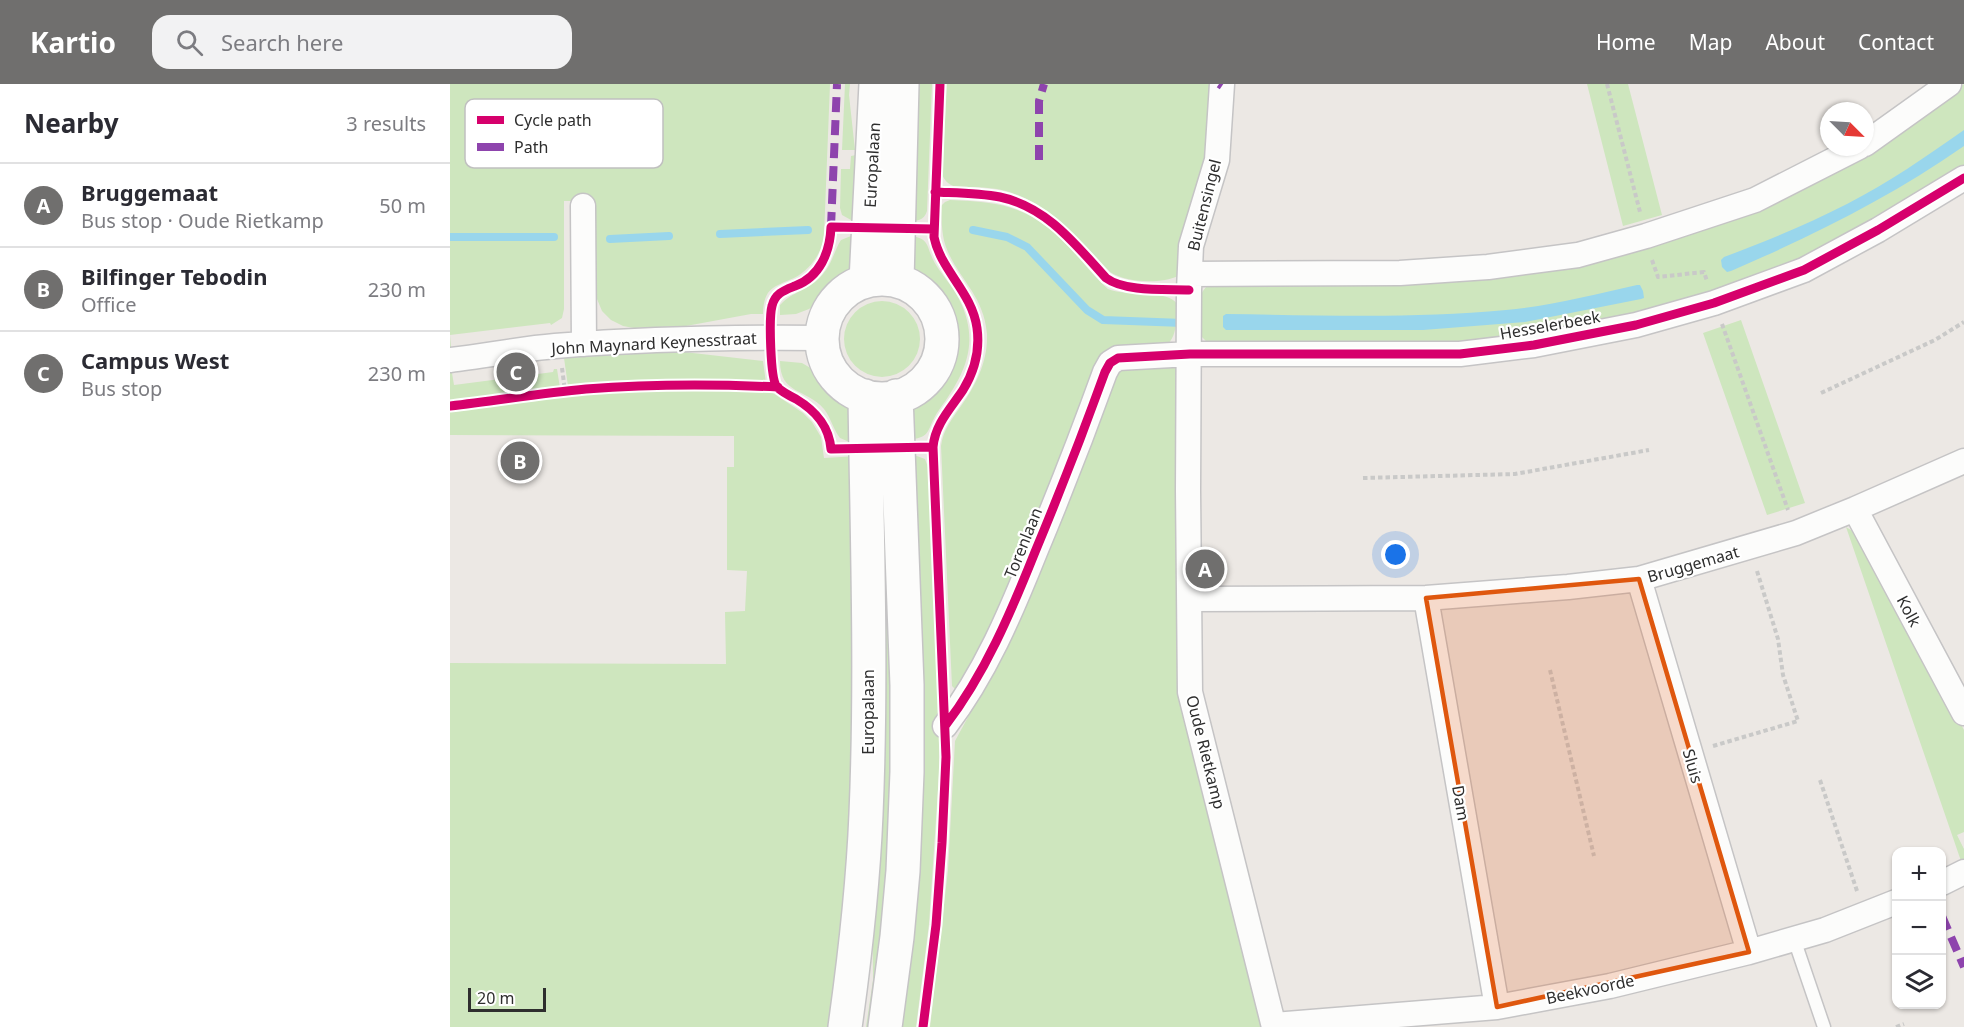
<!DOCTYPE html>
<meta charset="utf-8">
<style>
:root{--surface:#fff;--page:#f2f2f3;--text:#2b2b33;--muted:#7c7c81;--line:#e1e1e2;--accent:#706f6e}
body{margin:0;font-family:"Noto Sans",sans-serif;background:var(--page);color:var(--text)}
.controls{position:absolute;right:18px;bottom:18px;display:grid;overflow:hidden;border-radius:12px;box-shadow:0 2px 4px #0004}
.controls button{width:54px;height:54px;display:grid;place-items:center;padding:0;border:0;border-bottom:2px solid var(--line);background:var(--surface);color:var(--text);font:30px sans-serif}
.compass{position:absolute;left:1370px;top:18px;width:54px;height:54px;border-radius:50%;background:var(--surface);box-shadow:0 2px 4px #0004;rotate:114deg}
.scale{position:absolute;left:18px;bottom:15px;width:78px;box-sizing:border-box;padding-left:6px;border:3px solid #2e2e2e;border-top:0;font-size:16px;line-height:21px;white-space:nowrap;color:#2e2e2e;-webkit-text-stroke:4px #fff;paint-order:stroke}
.you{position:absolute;left:946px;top:471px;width:21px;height:21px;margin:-15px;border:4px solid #fff;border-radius:50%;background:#1a73e8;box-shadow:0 0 0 9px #1a73e833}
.badge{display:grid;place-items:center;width:39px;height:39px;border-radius:50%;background:var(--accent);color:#fff;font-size:20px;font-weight:700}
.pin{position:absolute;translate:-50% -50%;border:3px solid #fff;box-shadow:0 2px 6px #0006}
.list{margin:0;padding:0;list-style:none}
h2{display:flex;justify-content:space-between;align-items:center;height:78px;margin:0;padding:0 24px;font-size:26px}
h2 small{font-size:20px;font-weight:400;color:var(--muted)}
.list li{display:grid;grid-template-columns:39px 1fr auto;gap:18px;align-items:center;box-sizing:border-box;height:84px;padding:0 24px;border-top:2px solid var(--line)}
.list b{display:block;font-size:22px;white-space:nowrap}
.list p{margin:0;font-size:20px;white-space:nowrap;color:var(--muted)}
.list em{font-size:20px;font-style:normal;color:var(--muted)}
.icon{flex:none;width:33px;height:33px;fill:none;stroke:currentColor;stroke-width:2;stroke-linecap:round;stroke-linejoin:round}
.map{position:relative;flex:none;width:1514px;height:943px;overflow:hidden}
header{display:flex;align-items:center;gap:36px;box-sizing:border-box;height:84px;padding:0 30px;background:var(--accent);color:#fff}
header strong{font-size:28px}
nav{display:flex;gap:33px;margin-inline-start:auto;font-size:21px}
.search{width:420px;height:54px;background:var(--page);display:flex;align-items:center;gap:15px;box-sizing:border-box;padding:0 21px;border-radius:18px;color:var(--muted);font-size:22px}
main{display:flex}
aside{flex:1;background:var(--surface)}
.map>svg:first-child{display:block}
</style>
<header>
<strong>Kartio</strong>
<div class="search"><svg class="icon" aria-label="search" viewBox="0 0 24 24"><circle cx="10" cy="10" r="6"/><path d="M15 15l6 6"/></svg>Search here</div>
<nav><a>Home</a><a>Map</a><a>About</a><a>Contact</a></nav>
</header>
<main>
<aside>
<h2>Nearby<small>3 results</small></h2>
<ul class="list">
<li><span class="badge">A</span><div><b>Bruggemaat</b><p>Bus stop · Oude Rietkamp</p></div><em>50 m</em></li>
<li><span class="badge">B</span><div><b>Bilfinger Tebodin</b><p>Office</p></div><em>230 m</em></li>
<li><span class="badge">C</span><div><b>Campus West</b><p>Bus stop</p></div><em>230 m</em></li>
</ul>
</aside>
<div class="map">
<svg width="1514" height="943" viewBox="0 0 1514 943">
<rect width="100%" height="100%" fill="#ece8e4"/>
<!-- green -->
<path fill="#cee6be" d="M0,0H380L374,152C372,169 360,186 344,194C324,203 314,203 313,230H301L236,242L184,244L173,242L161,236L152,227L147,215L144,117H114V225L112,234L101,241L100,239L0,251L1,263H0Z
M395,0H400L399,11L405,66H392Z
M459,0H482L477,127C474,137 467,137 457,137Z
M497,0H763L764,41L728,192C711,200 677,199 660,188C629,155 601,120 556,107C545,104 531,103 519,103C513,102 507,104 501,101C497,99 495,96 492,91Z
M1137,0H1178L1212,131L1173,142Z
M1514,0V81L1490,98L1372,165L1333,182L1269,208L1157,239L992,261L758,259L749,250C749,230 743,209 763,198L1131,178L1472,31Z
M411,70V136H401L392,131L390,124L391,85H400L401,72Z
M500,116C552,118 579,122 617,161C631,175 643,192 658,205C675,213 719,205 727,220C729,225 727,230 727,235C725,245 725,253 717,261L676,264L541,556L506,606L502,602L491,362C493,346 502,335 511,322C526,301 538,277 537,250C534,213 511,197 498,168C491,153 492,138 491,122L495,118Z
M401,152H411L401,189L392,198L371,217L359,225L346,230L330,231V221L333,218C345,207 361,205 373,190C382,180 384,167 391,156Z
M457,152C482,153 475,163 486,181C493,192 503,203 509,215C531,259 515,290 489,326C475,346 484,354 455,356L462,325L489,295L498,279L502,255L500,241L493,221L485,209L469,193L461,181Z
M394 255a38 38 0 1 1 76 0a38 38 0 1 1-76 0Z
M1291,236L1355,419L1317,431L1253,249Z
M215,268H234L313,277L316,299L206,297L118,302L114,274Z
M330,277L352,279L369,289L391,313L401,328L407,356L397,357L390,354C383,345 381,334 374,325C356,304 330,311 330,277Z
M725,283L729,287V527L814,943H480L498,786L505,657L537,598L578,516L615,426L656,304L671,284Z
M104,285H107L110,304L0,318V289H2L4,301L103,288Z
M238,305L320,307L353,329L362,338L371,353L374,374L408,372L410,703L387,943H0V579L276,580L275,528L295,527L297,487L277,486V383H284V352L0,351V326L131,310Z
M464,371L475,375L478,383L489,634V690L479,840L466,943H443Z
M440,372L449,597L428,943H416L423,896L422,766L426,382Z
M1396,443L1409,451L1514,646V748L1507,751L1514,765V776L1511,777Z"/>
<!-- water -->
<path fill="#99d6ec" d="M1514,46V62C1441,113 1362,152 1281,187L1277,188L1272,183L1271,176L1274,173C1315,158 1358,140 1397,120C1438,99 1477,72 1514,46Z
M1187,201H1190L1193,207L1194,214L1191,215L1075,238L973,246H776L773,243V232L776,230C869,231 963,235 1056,226C1100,222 1143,211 1187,201Z"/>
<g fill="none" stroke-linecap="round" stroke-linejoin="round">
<!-- stream -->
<path stroke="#99d6ec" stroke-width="8" d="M523,146L557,153L577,163L637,226L653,236L733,239
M270,150L358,146
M0,153H104
M160,155L219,152"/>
<!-- lane casing -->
<g stroke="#c5c4c5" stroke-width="15">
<path id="lane" d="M1344,855L1374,943"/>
</g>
<!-- street casing -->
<g stroke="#c5c4c5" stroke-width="27">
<path id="street" d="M772,0L767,76L741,162L739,206L738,406L740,608L824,943
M1415,60L1499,0
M133,122L134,260
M740,190L950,189L1038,183L1128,171L1196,152L1305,116L1409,63
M0,276C35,272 70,265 105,262C194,255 283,253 372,254
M1405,425L1514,629
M1189,495L1299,868
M976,514L1047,923
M740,515L976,514L1118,503L1189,495L1346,449L1405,425L1514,377
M495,642C535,590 561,528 585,468C610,408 633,349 655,288L660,279L668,274L740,270H1010L1084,261L1186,241L1264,219L1354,186L1428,146L1514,94
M1492,799L1514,788
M824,941L1047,923L1160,902L1299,868L1375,846L1446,818"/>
</g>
<!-- secondary casing -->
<g stroke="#c5c4c5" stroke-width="36">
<path id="secondary" d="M372 255a60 60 0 1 1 120 0a60 60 0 1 1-120 0Z
M416,197L426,0
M447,197L452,0
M395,943C405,872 413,802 416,730C422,591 417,451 415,312
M435,943L447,853L453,787L457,688V601L446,312"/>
</g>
<!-- path -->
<path stroke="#c9c9c8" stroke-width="4" stroke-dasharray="4.5 3" stroke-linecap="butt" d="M1157,0L1190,128
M1202,176L1208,193L1254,188L1257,197
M1272,240L1338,426
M112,284L115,307
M1371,309L1485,256L1514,238
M913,394L1065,390L1199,366
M1100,586L1144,772
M1263,662L1348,637L1333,591L1328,555L1307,487
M1370,696L1407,807
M1446,943L1454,940"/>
<!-- lane -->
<use href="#lane" stroke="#fcfcfb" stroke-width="12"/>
<!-- street -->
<use href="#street" stroke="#fcfcfb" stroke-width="24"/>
<!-- secondary -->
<use href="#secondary" stroke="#fcfcfb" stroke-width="33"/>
<!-- quiet -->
<path stroke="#8e44ad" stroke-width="8" stroke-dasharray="15 8" stroke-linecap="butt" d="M769,0L772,2
M589,76V17L594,0
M381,143L387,0
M1492,832L1514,883"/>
<!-- cycleway casing -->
<g stroke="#fff" stroke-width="13">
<path id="cycleway" d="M485,108C506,109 529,109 550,113C597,123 625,160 656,194C675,208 715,205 739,206
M484,145L381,143C380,168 370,193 345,202C335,206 325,209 322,222C319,233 320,295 327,303C332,308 340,312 346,315C366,327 379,342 381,365L483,363C485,340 501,324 513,306C524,288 530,266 527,244C522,208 491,187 484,153L490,0
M0,322C45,317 91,309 136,305C200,300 264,300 328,303
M495,642C535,590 561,528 585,468C610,408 633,349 655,288L660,279L668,274L740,270H1010L1084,261L1186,241L1264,219L1354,186L1428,146L1514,94
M473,943L486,841L492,759L496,673L483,363"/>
</g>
<!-- cycleway -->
<use href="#cycleway" stroke="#d6006c" stroke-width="9"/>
</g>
<!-- marked area -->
<path fill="#df570e" fill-opacity="0.2" stroke="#df570e" stroke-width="4.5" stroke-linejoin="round" d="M1189,495L1299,868L1047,923L976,514Z"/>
<g text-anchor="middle" stroke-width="4.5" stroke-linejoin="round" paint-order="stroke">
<!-- street labels -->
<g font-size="16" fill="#2e2e2e" stroke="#fff">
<text transform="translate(422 81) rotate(-87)" y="6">Europalaan</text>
<text transform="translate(754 121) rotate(-76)" y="6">Buitensingel</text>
<text transform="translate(1100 241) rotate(-10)" y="6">Hesselerbeek</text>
<text transform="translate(204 259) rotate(-3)" y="6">John Maynard Keynesstraat</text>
<text transform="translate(573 459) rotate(-68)" y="6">Torenlaan</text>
<text transform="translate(1243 480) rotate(-16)" y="6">Bruggemaat</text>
<text transform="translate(1459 527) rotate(62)" y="6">Kolk</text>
<text transform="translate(418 628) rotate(-90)" y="6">Europalaan</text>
<text transform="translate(756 668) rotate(76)" y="6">Oude Rietkamp</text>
<text transform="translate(1243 682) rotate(74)" y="6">Sluis</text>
<text transform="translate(1011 719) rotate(80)" y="6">Dam</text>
<text transform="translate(1140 905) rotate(-12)" y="6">Beekvoorde</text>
</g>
</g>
<!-- legend -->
<rect x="15" y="15" width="198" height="69" rx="9" fill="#fff" stroke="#c0c0c0" stroke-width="1.5"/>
<rect x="27" y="32" width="27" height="8" fill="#d6006c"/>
<rect x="27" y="59" width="27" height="8" fill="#8e44ad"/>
<g font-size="16" fill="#2e2e2e">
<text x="64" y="42">Cycle path</text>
<text x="64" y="69">Path</text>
</g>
</svg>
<div class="controls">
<button>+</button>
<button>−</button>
<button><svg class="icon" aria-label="layers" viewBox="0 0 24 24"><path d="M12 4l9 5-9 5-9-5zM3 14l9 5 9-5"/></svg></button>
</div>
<svg class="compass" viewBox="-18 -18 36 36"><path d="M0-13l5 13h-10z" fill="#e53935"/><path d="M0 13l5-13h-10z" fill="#7c7c81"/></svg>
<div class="scale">20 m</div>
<div class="you"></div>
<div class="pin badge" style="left:755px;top:485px">A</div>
<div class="pin badge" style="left:70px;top:377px">B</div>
<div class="pin badge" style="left:66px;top:288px">C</div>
</div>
</main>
